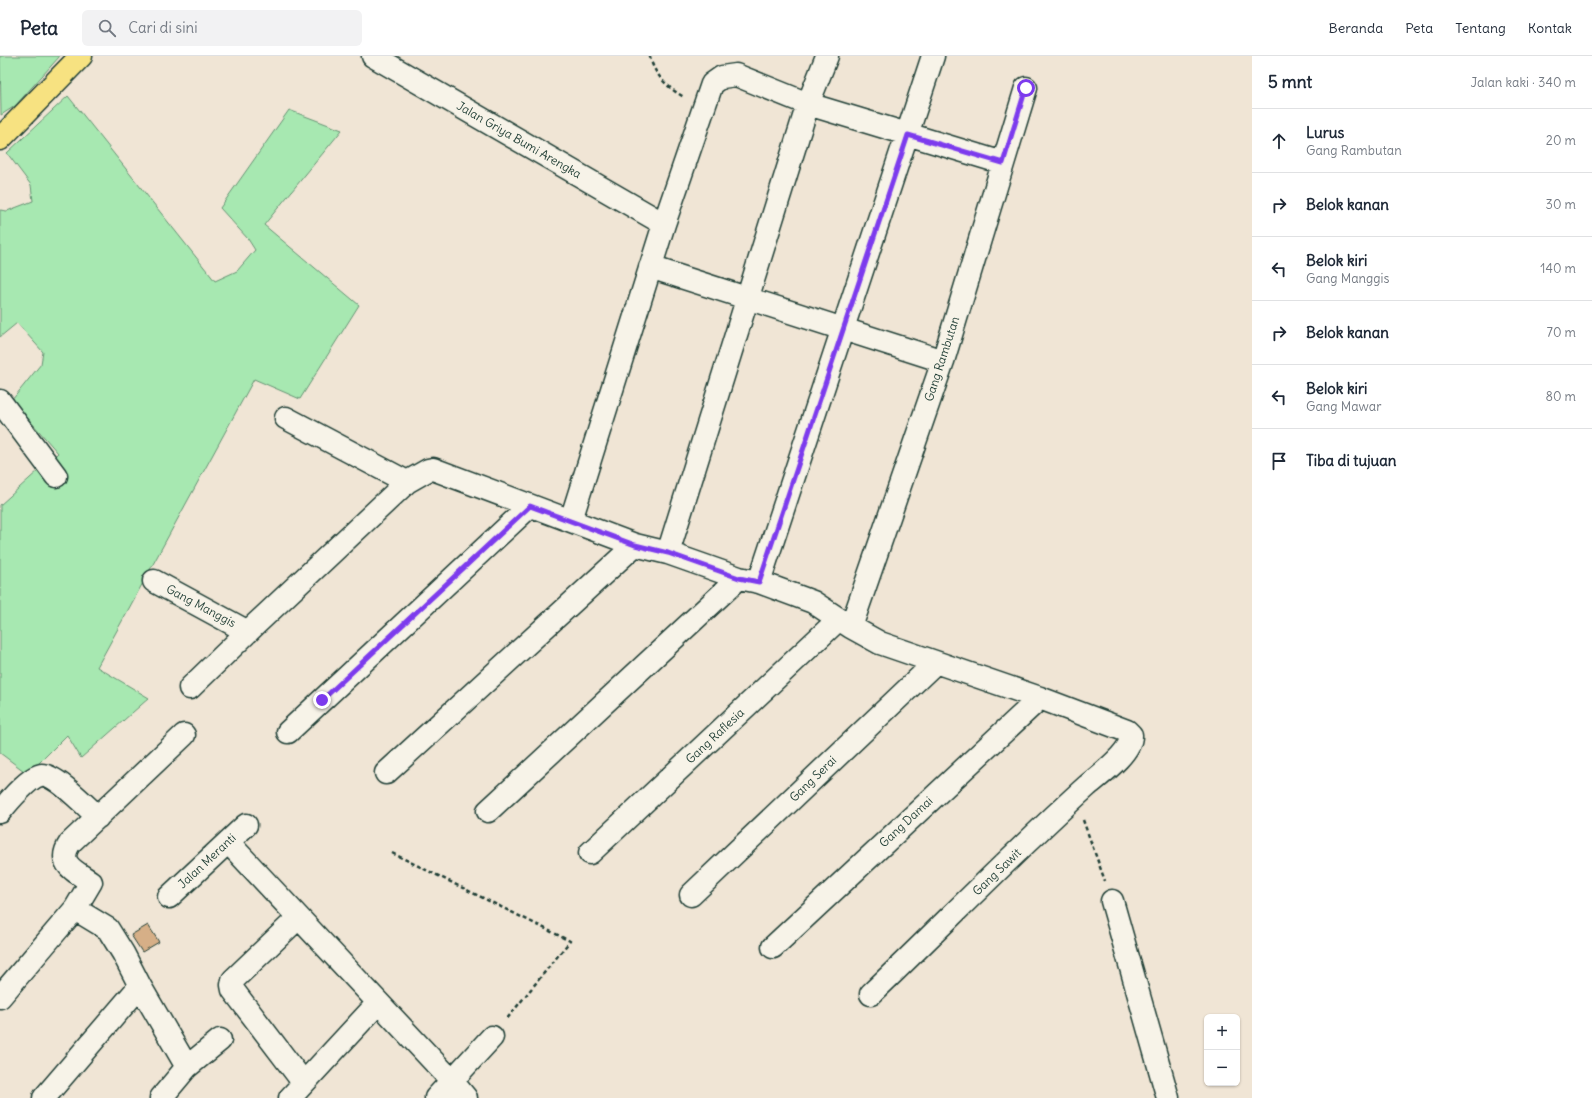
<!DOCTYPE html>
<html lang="id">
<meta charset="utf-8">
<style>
:root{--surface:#fff;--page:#f2f2f3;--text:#1f2937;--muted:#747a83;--line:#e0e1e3}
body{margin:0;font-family:Delius,sans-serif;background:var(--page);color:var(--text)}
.controls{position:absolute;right:12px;bottom:12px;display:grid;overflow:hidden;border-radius:6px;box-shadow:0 1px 3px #0004}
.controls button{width:36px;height:36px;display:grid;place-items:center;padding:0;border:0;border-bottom:1px solid var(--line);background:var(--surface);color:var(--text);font:20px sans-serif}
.stop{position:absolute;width:12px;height:12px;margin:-9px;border:3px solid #7c3aed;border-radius:50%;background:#fff}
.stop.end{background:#7c3aed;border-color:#fff;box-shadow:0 1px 4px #0008}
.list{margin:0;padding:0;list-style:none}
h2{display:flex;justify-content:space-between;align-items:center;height:52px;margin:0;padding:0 16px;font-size:17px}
h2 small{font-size:13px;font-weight:400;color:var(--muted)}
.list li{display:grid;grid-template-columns:26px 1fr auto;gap:12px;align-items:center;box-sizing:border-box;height:64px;padding:0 16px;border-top:1px solid var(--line)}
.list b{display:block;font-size:15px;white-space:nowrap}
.list p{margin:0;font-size:13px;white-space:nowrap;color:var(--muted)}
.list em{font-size:13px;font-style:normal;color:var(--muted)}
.icon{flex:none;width:22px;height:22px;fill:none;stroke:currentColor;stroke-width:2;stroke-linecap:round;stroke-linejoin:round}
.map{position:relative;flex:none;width:1252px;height:1042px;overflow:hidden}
header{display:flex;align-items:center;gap:24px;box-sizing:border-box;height:56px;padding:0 20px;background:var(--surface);border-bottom:1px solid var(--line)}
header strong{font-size:19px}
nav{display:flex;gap:22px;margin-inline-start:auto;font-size:14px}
.search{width:280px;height:36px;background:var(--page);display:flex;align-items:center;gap:10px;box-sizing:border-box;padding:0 14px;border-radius:6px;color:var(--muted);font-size:15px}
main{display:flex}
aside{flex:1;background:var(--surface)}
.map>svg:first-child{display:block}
</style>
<header>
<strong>Peta</strong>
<div class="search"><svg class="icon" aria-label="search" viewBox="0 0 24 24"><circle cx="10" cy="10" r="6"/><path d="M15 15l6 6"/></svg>Cari di sini</div>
<nav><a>Beranda</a><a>Peta</a><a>Tentang</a><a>Kontak</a></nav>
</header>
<main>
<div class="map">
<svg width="1252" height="1042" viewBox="0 0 1252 1042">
<rect width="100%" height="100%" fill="#f0e5d5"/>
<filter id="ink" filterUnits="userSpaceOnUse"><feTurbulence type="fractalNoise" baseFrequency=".025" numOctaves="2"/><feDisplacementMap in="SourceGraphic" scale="8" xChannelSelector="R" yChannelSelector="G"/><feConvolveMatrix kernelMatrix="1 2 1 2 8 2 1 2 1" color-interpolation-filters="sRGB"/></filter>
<g filter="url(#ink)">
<!-- green -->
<path fill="#a7e8b1" stroke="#639272" d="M0,0H60L15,50L1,59Z
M68,40L215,225L237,215L255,194L248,183L220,152L289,54L342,74L264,169L359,249L300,343L254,323L97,611L149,642L81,702L67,679L28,718L0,697V449L58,397L12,344L41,308L43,296L17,267L0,281V154L7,155L33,145L31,129L7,97Z"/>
<!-- building -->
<path fill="#d6af87" stroke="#1f3d34" d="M148,869L159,886L142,896L131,879Z"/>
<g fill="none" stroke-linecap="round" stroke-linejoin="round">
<!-- street casing -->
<g stroke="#1f3d34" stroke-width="25">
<path id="street" d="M373,0L664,168
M650,211L943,305
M0,345L56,420
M286,362L407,426
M571,464L664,168L712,28L722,21L736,19L808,48L1003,107
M668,497L808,48L827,0
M154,525L248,576
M759,526L933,0
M851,571L943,305L1026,32
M190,632L256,568L407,426L428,414L433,413L635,489L668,497L739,522L759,526L813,546L851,571L880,587L1040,642L1127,675L1131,679C1132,696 1100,719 1087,730C1013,797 943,869 871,938
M288,676L530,450
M386,717L635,489
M488,755L739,522
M0,756C8,746 29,721 41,719C54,717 87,751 98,761
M228,786L452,1025L466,1042
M590,797L839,563
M691,839L935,607
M169,841L246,769
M1112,845L1168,1042
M298,862L233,924L232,929L233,934L303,1026
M773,891L1040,642
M0,941L75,853
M187,1011L220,984
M44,1042L140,930
M161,1042L187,1011L140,930L123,897L108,873L75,853L91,826C75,815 56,808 70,787L184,679
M290,1042L378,947
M436,1042L492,981"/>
</g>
<!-- primary casing -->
<g stroke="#1f3d34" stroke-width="25">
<path id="primary" d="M0,83L81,0"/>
</g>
<!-- path -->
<path stroke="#1f3d34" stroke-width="2.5" stroke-dasharray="4 3" stroke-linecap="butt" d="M650,0C653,18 669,33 684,41
M1083,764L1105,825
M392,797L570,885L506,964"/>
<!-- street -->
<use href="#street" stroke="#f7f3e8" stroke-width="22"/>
<!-- primary -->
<use href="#primary" stroke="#f7e281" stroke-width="22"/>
</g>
</g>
<g fill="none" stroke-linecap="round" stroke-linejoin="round" filter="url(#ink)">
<!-- route -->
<path stroke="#7c3aed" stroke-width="5" d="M322,644L530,450L635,489L668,497L739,522L759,526L908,79L1003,107L1026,32"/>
</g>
<g text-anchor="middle" stroke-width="3.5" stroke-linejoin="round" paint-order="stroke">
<!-- street labels -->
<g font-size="12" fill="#1f3d34" stroke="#f7f3e8">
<text transform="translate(519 84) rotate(30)" y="4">Jalan Griya Bumi Arengka</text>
<text transform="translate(942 303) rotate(-72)" y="4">Gang Rambutan</text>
<text transform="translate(201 550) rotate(28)" y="4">Gang Manggis</text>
<text transform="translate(715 680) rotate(-43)" y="4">Gang Raflesia</text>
<text transform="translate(813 723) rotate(-44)" y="4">Gang Serai</text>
<text transform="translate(906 766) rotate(-43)" y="4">Gang Damai</text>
<text transform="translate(207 805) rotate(-43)" y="4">Jalan Meranti</text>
<text transform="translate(997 816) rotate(-44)" y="4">Gang Sawit</text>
</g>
</g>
</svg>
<div class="controls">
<button>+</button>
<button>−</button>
</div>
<div class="stop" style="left:1026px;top:32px"></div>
<div class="stop end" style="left:322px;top:644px"></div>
</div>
<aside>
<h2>5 mnt<small>Jalan kaki · 340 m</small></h2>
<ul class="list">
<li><svg class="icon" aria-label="ahead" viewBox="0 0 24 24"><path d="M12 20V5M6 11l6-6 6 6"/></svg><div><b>Lurus</b><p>Gang Rambutan</p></div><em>20 m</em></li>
<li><svg class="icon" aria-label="right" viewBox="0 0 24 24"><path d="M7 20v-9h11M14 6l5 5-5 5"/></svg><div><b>Belok kanan</b></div><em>30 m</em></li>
<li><svg class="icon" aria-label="left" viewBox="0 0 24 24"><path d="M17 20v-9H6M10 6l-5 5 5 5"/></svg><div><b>Belok kiri</b><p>Gang Manggis</p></div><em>140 m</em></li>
<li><svg class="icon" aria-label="right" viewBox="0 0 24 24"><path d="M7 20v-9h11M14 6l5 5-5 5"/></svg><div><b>Belok kanan</b></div><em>70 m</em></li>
<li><svg class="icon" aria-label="left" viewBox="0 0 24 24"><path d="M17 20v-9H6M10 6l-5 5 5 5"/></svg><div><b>Belok kiri</b><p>Gang Mawar</p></div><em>80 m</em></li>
<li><svg class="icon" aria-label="arrive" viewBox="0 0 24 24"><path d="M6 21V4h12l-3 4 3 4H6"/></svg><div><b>Tiba di tujuan</b></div></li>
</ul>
</aside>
</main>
